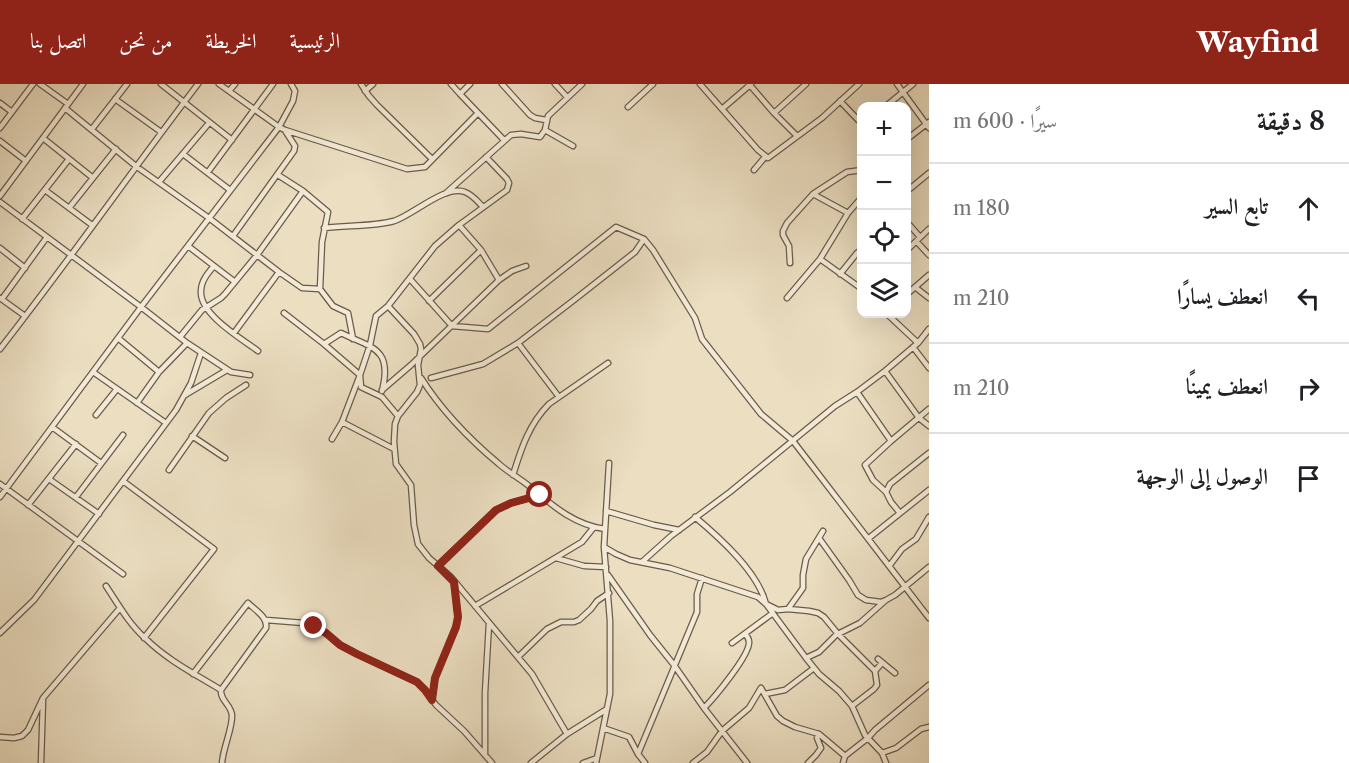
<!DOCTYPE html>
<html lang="ar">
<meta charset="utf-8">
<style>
:root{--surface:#fff;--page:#f2f2f2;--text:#202124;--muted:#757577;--line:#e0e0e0;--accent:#8f2418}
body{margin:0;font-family:"Libre Caslon Text",Amiri,serif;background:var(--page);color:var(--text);direction:rtl}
.controls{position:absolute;right:18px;top:18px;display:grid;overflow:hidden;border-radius:12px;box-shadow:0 6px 24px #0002}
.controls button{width:54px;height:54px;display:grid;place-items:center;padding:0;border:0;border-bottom:2px solid var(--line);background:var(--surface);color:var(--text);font:30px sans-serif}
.stop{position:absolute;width:18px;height:18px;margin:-14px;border:4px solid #8f2418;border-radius:50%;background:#fff}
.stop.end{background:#8f2418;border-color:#fff;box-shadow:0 2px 6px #0008}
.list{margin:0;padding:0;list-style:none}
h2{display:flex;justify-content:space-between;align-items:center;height:78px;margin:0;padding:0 24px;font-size:26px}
h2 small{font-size:20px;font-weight:400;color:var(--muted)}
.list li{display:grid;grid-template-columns:39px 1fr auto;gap:18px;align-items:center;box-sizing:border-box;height:90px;padding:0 24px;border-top:2px solid var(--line)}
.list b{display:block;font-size:22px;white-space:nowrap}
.list em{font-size:20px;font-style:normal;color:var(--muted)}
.icon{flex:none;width:33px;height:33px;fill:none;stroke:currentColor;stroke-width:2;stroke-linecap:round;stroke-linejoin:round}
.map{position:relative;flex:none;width:929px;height:679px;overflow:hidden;direction:ltr}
header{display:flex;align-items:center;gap:36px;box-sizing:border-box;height:84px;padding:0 30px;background:var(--accent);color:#fff}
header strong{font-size:28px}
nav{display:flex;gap:33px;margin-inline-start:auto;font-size:21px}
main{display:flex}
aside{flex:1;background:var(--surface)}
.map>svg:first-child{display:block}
</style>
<header>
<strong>Wayfind</strong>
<nav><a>الرئيسية</a><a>الخريطة</a><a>من نحن</a><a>اتصل بنا</a></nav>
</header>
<main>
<aside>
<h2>8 دقيقة<small>سيرًا · 600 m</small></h2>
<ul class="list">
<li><svg class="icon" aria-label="ahead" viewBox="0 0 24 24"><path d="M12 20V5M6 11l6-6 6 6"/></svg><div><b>تابع السير</b></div><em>180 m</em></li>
<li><svg class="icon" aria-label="left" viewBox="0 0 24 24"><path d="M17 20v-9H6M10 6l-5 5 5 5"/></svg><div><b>انعطف يسارًا</b></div><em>210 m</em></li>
<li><svg class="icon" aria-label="right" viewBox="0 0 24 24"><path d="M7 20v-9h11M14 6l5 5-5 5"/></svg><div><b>انعطف يمينًا</b></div><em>210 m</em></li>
<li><svg class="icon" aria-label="arrive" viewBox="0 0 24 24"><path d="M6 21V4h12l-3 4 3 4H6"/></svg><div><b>الوصول إلى الوجهة</b></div></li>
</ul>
</aside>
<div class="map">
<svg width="929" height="679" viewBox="0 0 929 679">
<rect width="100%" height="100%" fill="#ebdec1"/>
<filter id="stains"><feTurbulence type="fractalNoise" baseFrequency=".00333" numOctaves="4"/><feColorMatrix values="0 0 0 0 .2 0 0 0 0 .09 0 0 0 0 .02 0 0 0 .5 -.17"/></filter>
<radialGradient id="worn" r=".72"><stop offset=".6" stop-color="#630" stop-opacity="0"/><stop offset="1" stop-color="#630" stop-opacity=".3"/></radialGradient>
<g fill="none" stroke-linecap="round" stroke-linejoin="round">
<!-- minor casing -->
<g stroke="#6b5b48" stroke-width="7">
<path id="minor" d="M40,0L68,20
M161,0L232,56
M219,0L279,43L285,46L407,85L425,83L478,29
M361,0L369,12L377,21L432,75
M451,0L460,10L470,0
M502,0L530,31L535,34L546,36
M555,0L567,13
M700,0L758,66L768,74L822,34L859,0
M749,0L774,29L797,52
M897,0L929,44
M229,7L235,0
M365,7L373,0
M460,10L504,56
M115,15L161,48
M840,17L862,40
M0,19L12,28
M886,22L913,0
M628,23L653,0
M65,24L137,83L209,134L279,188L302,204L320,205
M722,25L751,0
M774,29L806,0
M0,44L33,0
M92,45L127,0
M545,46L573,62
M43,54L93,94
M906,56L929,38
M0,57L26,77
M183,70L230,106
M754,86L765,73
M208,88L273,0
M278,91L303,107L328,128L322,158L320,205L333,222L348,229L353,255
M159,98L209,39
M45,106L92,141
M906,108L929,89
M446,109L511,51L521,50L540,53L545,46L548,32L582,0
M813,110L848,129
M0,112L83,0
M0,118L141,223L187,259L231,288L250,291
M69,124L116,65
M22,135L69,75
M906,137L920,153
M459,141L481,166L499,196
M324,144C347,141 371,143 394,137C413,131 446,100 465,108C473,111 478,118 483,123
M233,152L294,67L295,62L286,48
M917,158L929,171
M188,162L235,198
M0,164L25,184
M906,167L929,145
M820,175L862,205
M790,179L789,162L783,151V147L787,139L813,110L847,88L862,86
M214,182C208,189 201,197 201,207C199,230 242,255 258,267
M840,190L857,169L862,165
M410,195L452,242L488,245L616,143L644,155L653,166L695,234L702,255L761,330L793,357L929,534
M915,203L929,214
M906,211L929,191
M0,214L25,232
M787,214L820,175L848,129L862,113
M2,215L47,153
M429,217L481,166
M388,222L414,250L420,260L421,265L418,281L420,301L417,308L398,332L395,340L394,358L396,380L411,401L414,441L418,460L429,474L451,493L532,590L567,650
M284,229L324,260L360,291L361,303L382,313L398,332
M887,230L918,259
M234,249L279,188
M180,253L202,226L221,214L225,210L257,171L303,107
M118,254L159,288
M518,259L574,216L635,168L644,155
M324,260L341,249C372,264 393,264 382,307
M913,263L929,284
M0,265C68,178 131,88 198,0
M885,287L919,334L929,342
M93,288L166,339
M421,294C442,327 469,355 499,380C508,388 519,394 529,402C552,421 574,441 605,445
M431,294L483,280L518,259L559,313
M382,306L411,281L499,196L512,187L526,182
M857,308L891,357
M185,311L227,286
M137,319L159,288L187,259
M96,331L117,305
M342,338L394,365
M52,343L101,379
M192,352L225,374
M332,355L342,338L360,291L370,261L376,232L388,222L435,162L459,141L507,106L509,99L507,95L486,73
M169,386L209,329L226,314L246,301
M513,391C521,365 529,340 549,320L608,279
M49,395L99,430
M123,397L214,465L144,554
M0,400L123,490
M886,408L890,400L929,369
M0,413L141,223L279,43L293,17L295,7L291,0
M76,413L123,351
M28,421L76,360
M606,427L654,441L679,446
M900,429L891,418L886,408L873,396L865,381L891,357L929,325
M695,433C720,454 758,488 766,520L778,526L788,525L809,527L818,529L824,533L838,550L875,587
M819,454L849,496L858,511L866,516L881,518L886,516L895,511L929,483
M869,454L929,406
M604,463L616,470L630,476L670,484L758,513L766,520L806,574L819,568L836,551L860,539L886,516
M556,474L584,482L606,483
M642,478L671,452L730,408L835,322L857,308L885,287L918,259L929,245
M438,481L496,426L511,419L540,411
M890,481L902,465L916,455L929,433
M608,491L650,551L674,581L704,624L747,679
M106,502C118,520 129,540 145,554C167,576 195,590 221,606
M475,522L582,458L594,443
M788,525L803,504V491L806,475L823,447
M266,536L304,539L314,542L326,549L340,561L357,570L417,598L425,606L436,621L464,647L492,679
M0,549L34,516L176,326L191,299L201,269
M732,559L773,529
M518,573L547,545L561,538H574L579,536L591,525L597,517L609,509
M806,574L819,590L839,607L852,622L865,651L882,669L886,679
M878,575L895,589
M193,590L248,519C255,526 268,533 266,544L221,606C220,617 232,621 232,632C232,646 223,664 222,679
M761,604L777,632L783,637L795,643L819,650L845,672
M765,610L785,606L814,584
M432,616L435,594L456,543L458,533L454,498
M852,622L874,605L877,601L875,587L882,579
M704,624C714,614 750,571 749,558C749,554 747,552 745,550
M603,644L629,653L638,670L645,679
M0,653L14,654L22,652L28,646L43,614L120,524
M882,669L896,664L921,645L929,643
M638,670L697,528V510L702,494
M485,671V609L489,539
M41,679L43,616
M531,679L567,650L607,625
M583,679L597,674
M596,679L610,610V537L604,463L609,379
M693,679L707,668L722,647L749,624L761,604
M808,679L816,671L821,664L817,654L819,650
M843,679L845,672L868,654L875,646L929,601"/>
</g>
<!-- minor -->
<use href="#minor" stroke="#f2ead7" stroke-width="4.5"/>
</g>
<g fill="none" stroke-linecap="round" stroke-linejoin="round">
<!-- route -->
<path stroke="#8f2418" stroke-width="8" d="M314,542L326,549L340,561L357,570L417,598L425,606L432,616L435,594L456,543L458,533L454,498L438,482L496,426L511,419L540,411"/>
</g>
<rect width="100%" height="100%" filter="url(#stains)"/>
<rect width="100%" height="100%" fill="url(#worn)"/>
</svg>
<div class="controls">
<button>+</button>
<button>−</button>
<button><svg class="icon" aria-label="locate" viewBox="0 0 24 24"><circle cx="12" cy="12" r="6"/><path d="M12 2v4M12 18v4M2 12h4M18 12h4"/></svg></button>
<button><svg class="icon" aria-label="layers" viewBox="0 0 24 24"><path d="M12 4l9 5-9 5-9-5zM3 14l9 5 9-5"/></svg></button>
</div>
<div class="stop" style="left:540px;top:411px"></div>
<div class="stop end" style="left:314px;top:542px"></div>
</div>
</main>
